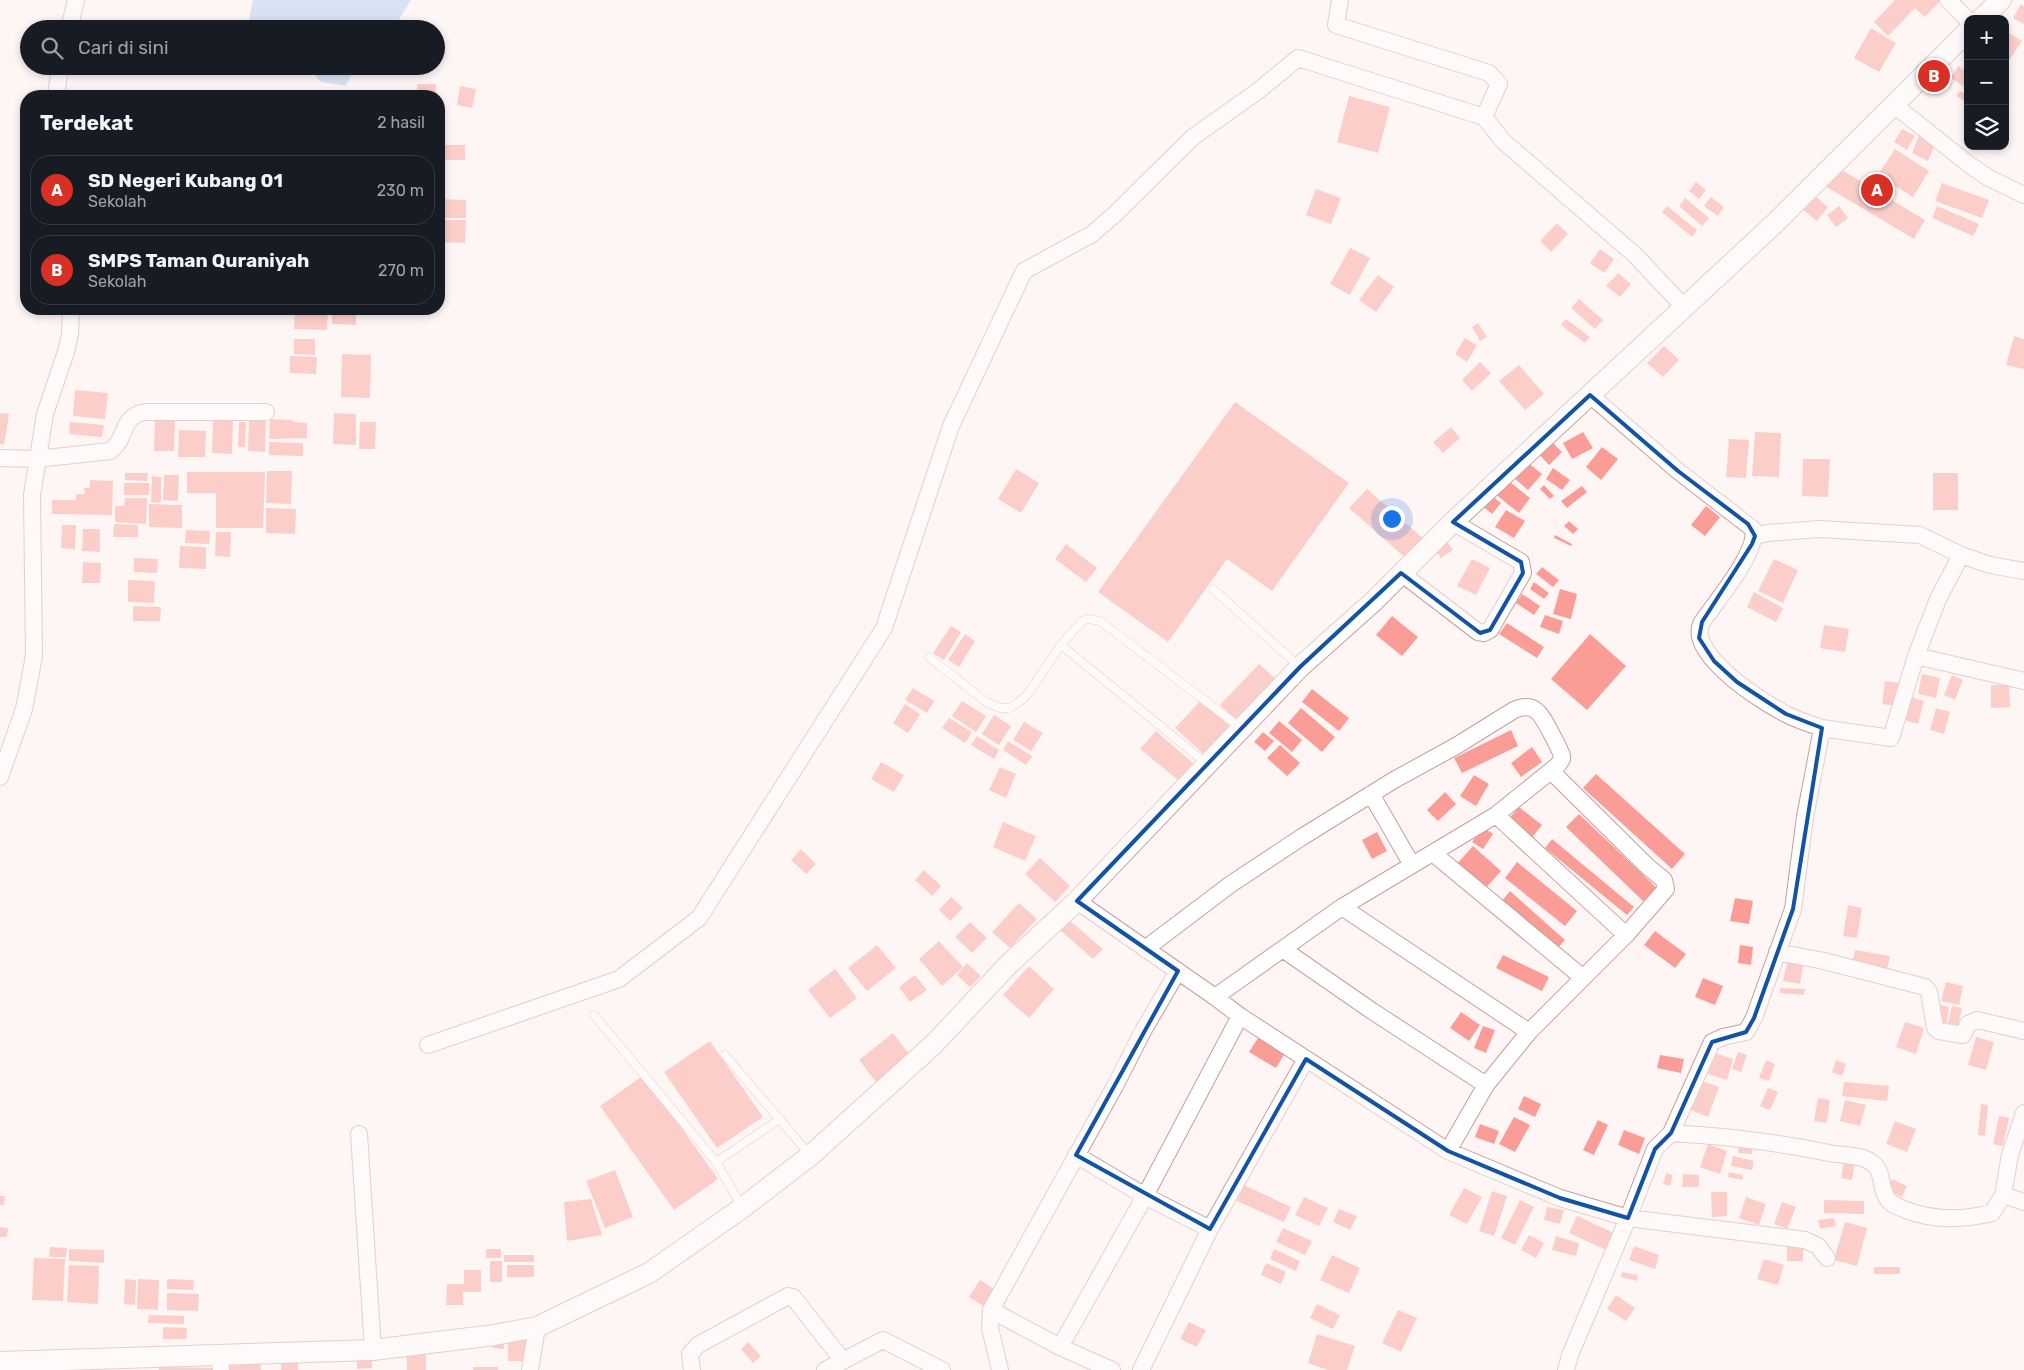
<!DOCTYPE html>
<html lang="id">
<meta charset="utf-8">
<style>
:root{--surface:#171b24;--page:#242831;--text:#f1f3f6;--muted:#9ea1a6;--line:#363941;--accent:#d93025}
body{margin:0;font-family:Rubik,sans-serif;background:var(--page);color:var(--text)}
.controls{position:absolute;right:15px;top:15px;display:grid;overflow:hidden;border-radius:10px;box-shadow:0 2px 8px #0003}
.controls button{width:45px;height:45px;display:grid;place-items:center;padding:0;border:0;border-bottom:1px solid var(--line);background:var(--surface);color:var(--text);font:25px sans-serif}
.you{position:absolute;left:1391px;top:518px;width:18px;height:18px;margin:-12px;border:4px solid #fff;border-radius:50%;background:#1a73e8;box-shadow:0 0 0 8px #1a73e833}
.badge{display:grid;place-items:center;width:32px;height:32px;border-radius:50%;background:var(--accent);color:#fff;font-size:16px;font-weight:700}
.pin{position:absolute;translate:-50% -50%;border:2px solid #fff;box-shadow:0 1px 5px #0006}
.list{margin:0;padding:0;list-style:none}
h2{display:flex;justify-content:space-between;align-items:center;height:65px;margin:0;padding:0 20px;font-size:21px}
h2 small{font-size:16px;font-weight:400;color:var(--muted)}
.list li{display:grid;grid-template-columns:32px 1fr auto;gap:15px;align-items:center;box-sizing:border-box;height:70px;margin:0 10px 10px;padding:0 10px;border:1px solid var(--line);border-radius:20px}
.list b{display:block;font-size:19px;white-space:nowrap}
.list p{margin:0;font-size:16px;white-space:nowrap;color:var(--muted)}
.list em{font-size:16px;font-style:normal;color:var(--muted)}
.icon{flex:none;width:28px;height:28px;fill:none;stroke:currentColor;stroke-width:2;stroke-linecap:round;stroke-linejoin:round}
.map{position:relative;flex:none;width:2024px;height:1370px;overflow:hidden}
.search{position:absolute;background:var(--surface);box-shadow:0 2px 8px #0003;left:20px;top:20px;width:425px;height:55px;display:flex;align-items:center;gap:12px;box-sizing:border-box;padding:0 18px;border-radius:28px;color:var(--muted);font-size:19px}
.panel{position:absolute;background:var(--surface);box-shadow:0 2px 8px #0003;left:20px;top:90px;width:425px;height:225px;border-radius:20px}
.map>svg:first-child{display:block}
</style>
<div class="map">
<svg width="2024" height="1370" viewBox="0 0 2024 1370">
<rect width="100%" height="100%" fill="#fef5f4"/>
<!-- water -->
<path fill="#accaf4" d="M253,0H411L393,29H247Z
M306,66H356L346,86L321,82Z"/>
<!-- building -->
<path fill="#fa9d97" d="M1895,0H1941L1925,17L1915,8L1888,36L1874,22Z
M2021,4L2024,6V24L2013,18Z
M1871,28L1896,43L1879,72L1854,58Z
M2006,31L2022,41L2010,59L2005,56Z
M1958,66L1968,73V89L1951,78Z
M417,84H436V96H417Z
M460,86L476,89L472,108L457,105Z
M1960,91L1968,96V103L1956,96Z
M1349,96L1390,107L1378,153L1337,142Z
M1902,129L1915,136L1907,150L1894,142Z
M1919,135L1936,142L1928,161L1912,153Z
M440,145H465V160H440Z
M1895,149L1929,171L1913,197L1878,175Z
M1837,167L1925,220L1914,239L1825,186Z
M1696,182L1706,190L1699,199L1689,191Z
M1942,183L1989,200L1982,218L1935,201Z
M1316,189L1341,198L1331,224L1306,215Z
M1814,195L1828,207L1817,221L1802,209Z
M1711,197L1724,207L1718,216L1704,206Z
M1685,198L1709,218L1702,226L1679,206Z
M439,199L466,200V218H439Z
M1667,206L1697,230L1692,237L1662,212Z
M1839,206L1848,218L1836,227L1827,215Z
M1937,206L1979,224L1973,236L1932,218Z
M439,220H466L465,243L439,242Z
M1557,223L1568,234L1551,252L1540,241Z
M1350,248L1370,258L1350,295L1330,284Z
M1600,249L1614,259L1604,273L1590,263Z
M1618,273L1631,284L1620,297L1606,286Z
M1378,275L1394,287L1376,312L1359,300Z
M1579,299L1603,320L1595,329L1571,308Z
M295,309H328L327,330L294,329Z
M332,311L356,312V325L332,324Z
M1566,319L1590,337L1585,343L1561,325Z
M1478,323L1487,337L1480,341L1472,327Z
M2014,336L2024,339V369L2006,365Z
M1465,338L1477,345L1467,362L1455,354Z
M294,339H315V355L294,354Z
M1664,346L1679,360L1663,377L1647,363Z
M342,354L371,355L370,398L341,397Z
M290,356L317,357L316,374L290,373Z
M1480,362L1491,373L1472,391L1462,380Z
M1519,365L1544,394L1525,410L1499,381Z
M75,390L108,393L105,419L73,416Z
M1235,402L1349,483L1272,591L1227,559L1168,642L1098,592Z
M0,413L9,414L4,445L0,444Z
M334,413L356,414V445L333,444Z
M155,419H175L174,451H154Z
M249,419L266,420L265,452L248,451Z
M270,419L293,420V422L307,423V438L269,439Z
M213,420L233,421L232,454L212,453Z
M70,422L104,425L102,437L69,434Z
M239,422H246L245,447H238Z
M360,422H376L375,449H359Z
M1451,427L1460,438L1443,453L1433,442Z
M179,430L206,431L205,457H178Z
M1583,432L1593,448L1572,459L1563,443Z
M1755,432L1781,433L1779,477L1752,476Z
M1729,439L1749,440L1746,478L1726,477Z
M1550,440L1562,452L1549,465L1537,452Z
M269,442L303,443V456L269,455Z
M1602,447L1618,459L1601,480L1586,467Z
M1803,459H1830L1828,497L1802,496Z
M1527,462L1542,474L1528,490L1514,478Z
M1553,468L1570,480L1562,490L1546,479Z
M1016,469L1039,483L1021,513L998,499Z
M267,471H292L291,504L266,503Z
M187,472H265L263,528H216V493H187Z
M125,473H148L147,481L125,480Z
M1933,473H1958V510H1933Z
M164,475H179L178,501L163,500Z
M152,476L161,477V503L151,502Z
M1506,479L1530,498L1519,513L1494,493Z
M90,480L113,481L112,515L52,514V500H76V494H85L84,488H90Z
M124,483H149V495H124Z
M1544,485L1554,496L1550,499L1540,489Z
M1582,486L1587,492L1567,508L1561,501Z
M1367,489L1426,541L1409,561L1349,508Z
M1488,493L1501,503L1492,514L1480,504Z
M125,498H147L146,524L115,522V506H124Z
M149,504L182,505V528L149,527Z
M1706,506L1720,517L1705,536L1691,525Z
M266,508L296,509L295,534L266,533Z
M1506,510L1525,521L1514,538L1495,527Z
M1569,521L1578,529L1573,534L1564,526Z
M114,524L138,525V537H113Z
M62,525H76L75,549L61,548Z
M83,529H100V552L82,551Z
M186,530L210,531L209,544L185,543Z
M216,532H231L230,557L215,556Z
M1555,535L1572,544L1571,546L1554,538Z
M1445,538L1453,550L1441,558L1432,546Z
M1066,544L1097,568L1086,582L1055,559Z
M180,546L206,547V569L179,568Z
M134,558L158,559L157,573L134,572Z
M1472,559L1490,568L1476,595L1457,586Z
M1774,559L1798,570L1783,603L1758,591Z
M83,562L101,563L100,583H82Z
M1542,567L1559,580L1553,587L1536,574Z
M128,580L155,581L154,603L128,602Z
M1534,582L1549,593L1544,599L1530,589Z
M1560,589L1577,594L1571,619L1553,614Z
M1754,592L1783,608L1776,622L1747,607Z
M1522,594L1540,606L1534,615L1516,603Z
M133,606L161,607L160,621H133Z
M1545,615L1563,621L1559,634L1540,627Z
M1392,616L1418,637L1402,656L1376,635Z
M1507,623L1544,647L1537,658L1499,634Z
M1824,625L1849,629L1845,652L1820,648Z
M951,626L961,632L944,660L933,653Z
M965,634L975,641L959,667L948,660Z
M1590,634L1626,666L1587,710L1551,679Z
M1259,664L1275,678L1236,720L1220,705Z
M1922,674L1940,678L1936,698L1918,694Z
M1952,675L1963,680L1955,700L1944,695Z
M1885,681L1901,683L1897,706L1882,704Z
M1991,685H2009L2010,707L1991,708Z
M913,688L934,701L927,713L905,700Z
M1312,689L1349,718L1339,731L1302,702Z
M1911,697L1924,701L1918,724L1904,720Z
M1201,700L1233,729L1207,757L1175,728Z
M962,701L986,716L976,732L952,716Z
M905,704L920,714L908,733L893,723Z
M1301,708L1335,737L1322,752L1288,723Z
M1936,708L1950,712L1944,734L1930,730Z
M994,715L1011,726L999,745L982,734Z
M949,718L972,732L965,743L942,728Z
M1279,721L1302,740L1292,752L1269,733Z
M1024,722L1043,733L1031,751L1013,740Z
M1511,730L1518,746L1462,773L1454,758Z
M1156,731L1193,763L1178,780L1140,749Z
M1263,732L1274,741L1265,751L1254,742Z
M977,736L999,750L994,759L971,745Z
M1008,741L1032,756L1026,765L1003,750Z
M1280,745L1300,763L1287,776L1267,758Z
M1532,747L1542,762L1521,777L1511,763Z
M881,762L904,775L894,792L871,779Z
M1000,767L1016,774L1006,798L989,790Z
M1596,774L1685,854L1672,869L1583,788Z
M1474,775L1489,784L1476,806L1460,796Z
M1445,792L1456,804L1438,821L1427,810Z
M1519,807L1542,825L1530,840L1507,821Z
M1579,814L1657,888L1643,901L1566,827Z
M1003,822L1036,836L1025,861L993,847Z
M1483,827L1493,834L1483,849L1472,842Z
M1377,832L1387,851L1372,859L1362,840Z
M1552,839L1634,907L1627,915L1545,848Z
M1473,846L1501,871L1484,890L1456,865Z
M801,849L816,864L806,874L791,860Z
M1040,858L1070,886L1055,902L1025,874Z
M1517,862L1577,911L1565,926L1505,878Z
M924,870L941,886L932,896L915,880Z
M1510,891L1565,940L1555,951L1500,903Z
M951,897L963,908L950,921L939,910Z
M1735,898L1753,901L1749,924L1730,921Z
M1019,903L1037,919L1010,948L992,932Z
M1848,905L1862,908L1857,938L1843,936Z
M1069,920L1103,949L1093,959L1060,930Z
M970,922L987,938L972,953L955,937Z
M1655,931L1686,954L1675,968L1644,945Z
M939,941L963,967L942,986L919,959Z
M877,945L896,968L867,991L848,968Z
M1740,945L1753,947L1751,965L1738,963Z
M1855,950L1890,956L1887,970L1852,964Z
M1503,955L1549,977L1542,991L1496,968Z
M1788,958L1804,961L1800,984L1783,981Z
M967,963L981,976L970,987L957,975Z
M1029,966L1054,989L1029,1018L1003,995Z
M835,969L857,998L830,1018L808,990Z
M915,975L927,990L910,1002L899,987Z
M1703,978L1723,986L1715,1005L1695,997Z
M1946,982L1963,986L1959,1005L1941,1001Z
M1780,988L1805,989L1804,995L1780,993Z
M1940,1005L1949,1007L1946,1027L1936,1026Z
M1952,1006L1962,1008L1957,1029L1947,1027Z
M1461,1012L1480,1025L1469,1041L1450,1028Z
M1905,1022L1924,1028L1916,1054L1896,1047Z
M1483,1026L1495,1030L1486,1053L1474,1048Z
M893,1033L913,1059L879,1086L859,1060Z
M1976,1037L1994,1042L1986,1070L1968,1065Z
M1258,1038L1285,1053L1276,1068L1249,1052Z
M710,1041L763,1117L717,1148L664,1072Z
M1712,1052L1733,1059L1727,1080L1705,1073Z
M1738,1052L1747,1055L1741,1072L1732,1069Z
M1660,1055L1684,1059L1681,1073L1657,1068Z
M1766,1060L1775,1064L1769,1081L1759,1078Z
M1836,1060L1846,1064L1842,1076L1832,1072Z
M644,1075L718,1179L674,1210L600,1106Z
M1702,1081L1719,1087L1708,1117L1691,1110Z
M1844,1082L1889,1086L1887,1101L1842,1096Z
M1768,1088L1778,1092L1770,1110L1760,1106Z
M1524,1096L1541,1104L1535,1117L1518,1109Z
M1818,1098L1830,1100L1827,1123L1814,1121Z
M1845,1100L1866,1105L1860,1126L1840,1121Z
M1981,1104L1988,1105L1985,1136L1978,1135Z
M1999,1116L2009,1118L2003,1146L1993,1144Z
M1514,1117L1530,1125L1515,1152L1499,1144Z
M1598,1120L1608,1125L1594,1155L1583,1150Z
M1895,1121L1916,1129L1907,1152L1886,1144Z
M1480,1124L1499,1131L1494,1144L1475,1137Z
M1624,1130L1645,1138L1639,1154L1618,1145Z
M1739,1143L1753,1144L1752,1154L1738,1153Z
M1708,1144L1727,1151L1720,1174L1700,1167Z
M1733,1156L1754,1161L1752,1170L1731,1166Z
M1844,1161L1855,1163L1852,1180L1841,1178Z
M615,1170L633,1217L605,1228L586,1181Z
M1729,1172L1743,1175L1742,1180L1728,1177Z
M1666,1173L1673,1175L1670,1186L1663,1184Z
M1683,1174L1699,1175V1187H1682Z
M1892,1179L1907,1186L1902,1197L1887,1191Z
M1244,1185L1291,1207L1284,1222L1237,1201Z
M1464,1188L1482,1197L1467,1224L1449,1215Z
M1492,1191L1507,1196L1494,1236L1479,1231Z
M1711,1192H1727V1216L1712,1217Z
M0,1196H5L4,1205H0Z
M1304,1197L1328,1208L1319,1226L1295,1215Z
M1746,1197L1766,1204L1759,1225L1739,1218Z
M591,1199L602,1235L567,1241L564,1202Z
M1520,1200L1534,1207L1515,1245L1501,1238Z
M1824,1200L1864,1201V1214L1824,1213Z
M1782,1202L1796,1207L1787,1229L1774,1224Z
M1547,1207L1564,1210L1560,1224L1544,1220Z
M1339,1209L1357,1216L1350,1230L1333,1222Z
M1577,1216L1614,1233L1606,1250L1569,1233Z
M1834,1218L1836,1226L1820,1229L1818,1220Z
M1845,1222L1867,1228L1857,1266L1834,1260Z
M0,1227L8,1228L7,1237H0Z
M1283,1228L1312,1241L1305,1255L1276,1242Z
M1529,1235L1544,1243L1536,1258L1521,1250Z
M1556,1236L1579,1243L1576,1256L1552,1250Z
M1634,1246L1659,1255L1655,1269L1629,1260Z
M1787,1246H1803V1261H1787Z
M50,1247L67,1248L66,1257H49Z
M69,1249L104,1250V1263L69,1261Z
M486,1249H501V1258H486Z
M1274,1249L1300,1261L1296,1271L1270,1259Z
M504,1255H534V1262H504Z
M1332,1255L1360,1268L1349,1293L1320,1280Z
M34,1258L65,1259L63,1301L32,1300Z
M1764,1259L1784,1265L1778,1285L1757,1279Z
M490,1261H502V1282H490Z
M1266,1263L1286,1272L1281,1284L1261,1275Z
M69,1265L99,1266L98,1304L67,1302Z
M507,1265H534V1277H507Z
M1874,1267H1900V1274H1874Z
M464,1270H481V1292H463V1305H446L447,1284H464Z
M1622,1272L1638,1275L1637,1281L1621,1277Z
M125,1279L136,1280L135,1305L124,1304Z
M138,1279L159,1280L158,1310L137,1309Z
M167,1279L194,1280L193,1290L167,1289Z
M980,1280L994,1289L983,1306L969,1297Z
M167,1293L199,1294L198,1311L167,1310Z
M1616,1295L1635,1308L1626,1321L1607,1309Z
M1317,1304L1340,1315L1333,1329L1310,1318Z
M1398,1310L1417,1318L1401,1352L1382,1343Z
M149,1315L184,1316V1324L148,1323Z
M1189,1322L1206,1330L1197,1347L1180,1339Z
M163,1327L187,1328L186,1339H163Z
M1317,1334L1355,1346L1347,1370H1328L1308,1363Z
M493,1337H504V1349L493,1348Z
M508,1339H530L529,1361H508Z
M748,1342L761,1356L753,1363L741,1349Z
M407,1354L426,1355V1370H407Z
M372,1355V1368L357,1369V1356Z
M260,1359L261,1370H227L226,1360Z
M281,1360H298V1370H281Z
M159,1367L220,1368V1370H159Z
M473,1367H498V1370H473Z"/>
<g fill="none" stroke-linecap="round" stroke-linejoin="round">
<!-- service casing -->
<g stroke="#c79f9b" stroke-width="9">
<path id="service" d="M1213,589L1299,666
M1061,645L1207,764
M929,657L986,702L1000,708H1009L1019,702L1027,695L1061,645L1082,621L1088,619L1100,621L1241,728
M594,1015L716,1162L742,1207
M725,1055L809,1154
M716,1162L780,1119"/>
</g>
<!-- minor casing -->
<g stroke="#c79f9b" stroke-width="18">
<path id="minor" d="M1340,0L1336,25L1489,73L1499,84L1484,117
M1948,0L1968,20
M69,29L76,0
M56,96L60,66
M1894,105L1971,166L1989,178L2024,195
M1590,395L1678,471L1753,529C1759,551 1715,603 1702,622C1685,653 1762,702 1786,714C1797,720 1810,724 1822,728L1805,817L1793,909L1754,1018L1746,1032L1723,1037L1712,1042L1671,1133
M0,458L37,459L110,451C128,439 119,417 145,412H266
M1755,536L1768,533L1819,529L1920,535L1961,555L1990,565L2024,571
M1401,573L1478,632L1484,633L1490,630L1523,573L1521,562L1453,522
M1916,656L2024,681
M1822,728L1891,738L1916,656L1938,599L1961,555
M0,777L24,709L34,656L32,495L45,414L66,352L70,334L71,309
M1371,794L1412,865
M1496,815L1626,935
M1434,854L1582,977
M1077,901L1215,997L1240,1016L1448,1151L1560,1198L1628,1218L1805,1240L1818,1246L1827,1258
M1342,907L1529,1032
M1145,949L1231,884L1302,837L1394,780L1456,746L1514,710C1535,701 1541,714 1550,731C1554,739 1559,747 1562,756V759L1558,765L1496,815L1342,907L1215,997
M1284,950L1372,1011L1486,1085
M1777,952L1824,961L1925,987L1929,992L1935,1028L1939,1031L1963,1035L1968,1024L1977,1020L2024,1031
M428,1045L619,979L699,918L884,628L951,426L1024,271L1092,234L1115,214L1193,137L1258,91L1298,58L1484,117L1503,141L1635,255L1685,308
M359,1134L373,1350
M1448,1151L1486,1085L1529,1032L1626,935L1666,889L1664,880L1647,866L1551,771
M1076,1155L1145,1196L1210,1229
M2003,1195L2010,1155L2024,1113
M991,1310L1060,1347L1112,1370
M1060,1347L1145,1196L1240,1016
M220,1356L221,1370
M530,1370L537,1327
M692,1370L690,1354L698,1345L788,1296L793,1297L843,1361
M825,1370L883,1340L942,1370
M1000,1370L990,1328L991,1310L1115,1086L1143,1031L1178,971
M1141,1370L1210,1229L1306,1059
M1566,1370L1570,1355L1628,1218L1655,1149L1671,1133C1724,1136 1777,1142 1829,1153C1840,1155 1853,1155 1863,1158C1887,1167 1877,1182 1887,1198C1891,1205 1899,1207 1906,1210C1934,1221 1963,1220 1992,1213L2003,1195L2024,1202"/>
</g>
<!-- tertiary casing -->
<g stroke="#c79f9b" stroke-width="22">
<path id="tertiary" d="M1981,19L2001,0
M0,1362L373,1350L494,1335L537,1327L649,1273L742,1208L811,1155L934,1044L1008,965L1077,901L1300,667L1374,601L1453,522L1773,225L1968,31"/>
</g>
<!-- service -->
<use href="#service" stroke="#fff" stroke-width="8"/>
<!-- minor -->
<use href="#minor" stroke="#fff" stroke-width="16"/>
<!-- tertiary -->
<use href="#tertiary" stroke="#fff" stroke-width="20"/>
</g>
<!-- marked area -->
<path d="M0 0H2024V1370H0ZM1590,395L1678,471L1748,524L1755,536L1752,544L1702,622L1699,638L1714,661L1737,682L1786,714L1822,728L1793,909L1754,1018L1746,1032L1712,1042L1671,1133L1655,1149L1628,1218L1560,1198L1448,1151L1306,1059L1210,1229L1076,1155L1178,971L1077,901L1300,667L1401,573L1480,633L1490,630L1523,573L1521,562L1453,522Z" fill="#fef5f4" fill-opacity=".55" fill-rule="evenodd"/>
<path fill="none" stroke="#1253a3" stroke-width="4" stroke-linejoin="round" d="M1590,395L1678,471L1748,524L1755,536L1752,544L1702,622L1699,638L1714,661L1737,682L1786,714L1822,728L1793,909L1754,1018L1746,1032L1712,1042L1671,1133L1655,1149L1628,1218L1560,1198L1448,1151L1306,1059L1210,1229L1076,1155L1178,971L1077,901L1300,667L1401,573L1480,633L1490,630L1523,573L1521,562L1453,522Z"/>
</svg>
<div class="controls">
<button>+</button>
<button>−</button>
<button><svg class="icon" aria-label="layers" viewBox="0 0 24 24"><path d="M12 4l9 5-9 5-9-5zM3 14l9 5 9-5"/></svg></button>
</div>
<div class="you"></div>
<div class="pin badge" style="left:1877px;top:190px">A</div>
<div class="pin badge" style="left:1934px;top:76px">B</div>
<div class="search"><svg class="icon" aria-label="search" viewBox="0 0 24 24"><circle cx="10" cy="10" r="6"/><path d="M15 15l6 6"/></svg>Cari di sini</div>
<section class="panel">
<h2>Terdekat<small>2 hasil</small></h2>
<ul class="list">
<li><span class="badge">A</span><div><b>SD Negeri Kubang 01</b><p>Sekolah</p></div><em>230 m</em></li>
<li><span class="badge">B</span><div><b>SMPS Taman Quraniyah</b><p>Sekolah</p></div><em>270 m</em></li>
</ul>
</section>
</div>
